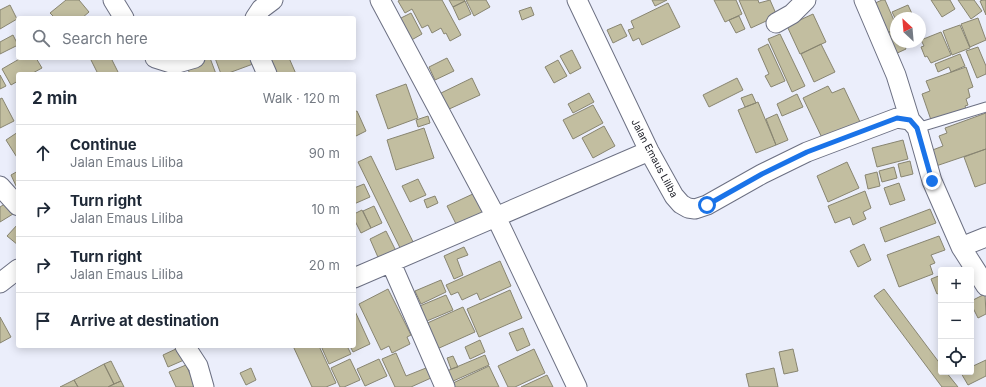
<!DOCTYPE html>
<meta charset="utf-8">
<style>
:root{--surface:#fff;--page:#f2f2f3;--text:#1f2937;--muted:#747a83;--line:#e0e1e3}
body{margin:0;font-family:Inter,sans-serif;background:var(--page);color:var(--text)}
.controls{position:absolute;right:12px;bottom:12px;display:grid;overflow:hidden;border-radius:4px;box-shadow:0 2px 10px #0003}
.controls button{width:36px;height:36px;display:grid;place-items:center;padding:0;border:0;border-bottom:1px solid var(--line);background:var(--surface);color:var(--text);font:20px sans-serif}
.compass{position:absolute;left:890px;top:12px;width:36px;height:36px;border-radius:50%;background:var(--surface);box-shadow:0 2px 10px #0003;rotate:334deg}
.stop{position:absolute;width:12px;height:12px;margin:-9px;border:3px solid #1a73e8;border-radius:50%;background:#fff}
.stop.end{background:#1a73e8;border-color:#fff;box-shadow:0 1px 4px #0008}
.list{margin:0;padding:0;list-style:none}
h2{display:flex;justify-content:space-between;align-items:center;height:52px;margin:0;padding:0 16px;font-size:17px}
h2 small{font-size:13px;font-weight:400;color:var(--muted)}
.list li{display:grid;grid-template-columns:26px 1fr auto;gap:12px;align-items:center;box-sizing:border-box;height:56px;padding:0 16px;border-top:1px solid var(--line)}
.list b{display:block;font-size:15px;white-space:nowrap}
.list p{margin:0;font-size:13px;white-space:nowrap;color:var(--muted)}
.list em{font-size:13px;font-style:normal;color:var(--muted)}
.icon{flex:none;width:22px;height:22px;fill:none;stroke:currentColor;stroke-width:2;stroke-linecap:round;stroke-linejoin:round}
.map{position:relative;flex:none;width:986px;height:387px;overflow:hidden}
.search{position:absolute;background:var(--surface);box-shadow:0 2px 10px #0003;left:16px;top:16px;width:340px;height:44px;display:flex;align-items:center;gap:10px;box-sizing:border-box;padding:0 14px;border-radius:4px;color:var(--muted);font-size:15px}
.panel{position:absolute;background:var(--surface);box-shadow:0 2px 10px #0003;left:16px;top:72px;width:340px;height:276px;border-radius:4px}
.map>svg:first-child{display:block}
</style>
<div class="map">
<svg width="986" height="387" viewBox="0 0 986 387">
<rect width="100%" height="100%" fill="#ebeefb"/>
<!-- building -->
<path fill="#c2bea0" stroke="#888571" d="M66,0H79L89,12L82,18H55L50,13Z
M400,0H442L461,35L450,41L446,33L444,34L441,28L432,33L428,25L422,28L412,9L405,13L398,1Z
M449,0H464L465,1L453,7Z
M466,0H486L490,7L474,16Z
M652,0H667L655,6Z
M714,0H736L742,14L725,22Z
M739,0H758L759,3L770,0L777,16L751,28Z
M882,0H885L896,25V29L886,34L873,4Z
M931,0H950L955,9L942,17Z
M958,0H974L982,11L971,19Z
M983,0H986V15L980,1Z
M465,1L471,14L459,20L453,7Z
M668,3L680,27L642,45L639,38L633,41L628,30L634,28L631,21Z
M10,5L17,19L0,29V10Z
M908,5L914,18H896V20L892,12Z
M531,7L534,15L522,20L519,11Z
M411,13L422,34L408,42L397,20Z
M813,14L826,42L800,54L787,26Z
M739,16L745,29L736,33L729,20Z
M978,18L986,40L970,47L961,24Z
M621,24L627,36L613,43L607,30Z
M960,25L970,48L952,55L943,31Z
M896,29V42H903L906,49L893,55L884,34Z
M941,32L951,55L931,63L927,56L925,57L921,47L924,46L921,40Z
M780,34L805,86L792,92L768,39Z
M13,35L18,45L0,54V42Z
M768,44L785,81L771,87L765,76L769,74L758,49Z
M821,44L835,72L814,82L801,54Z
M978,47L986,66V74L977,78L966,51Z
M572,50L581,68L570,74L560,56Z
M960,54L965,66L951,72L949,67L938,72L935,64Z
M21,58H36L42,68L31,74H18V81L11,85L2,69Z
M94,58H111L119,74H98L91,60Z
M197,58H210L216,74H190L185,63Z
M215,58H251L253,64L226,74H221Z
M271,58H289L296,74H274L268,59Z
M447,58L454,71L435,80L429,67Z
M558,60L567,76L554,83L545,67Z
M966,67L973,87L968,89L970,97L966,99L968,105L965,106L966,109L931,120L922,94L930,91L926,81Z
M0,75L6,86L0,89Z
M472,78L480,95L447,110L439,94Z
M737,78L743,90L709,107L703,95Z
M406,84L418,118L388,129L376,95Z
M828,86L832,93L844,88L861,124L824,142L803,98Z
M589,93L594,102L573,113L568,104Z
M752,94L756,103L745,107L741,98Z
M797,94L803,107L782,116L777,104Z
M2,98L14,121L0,128V99Z
M758,102L776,145L756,153L738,110Z
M593,105L603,123L573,139L563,120Z
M357,111L366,131L354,137V112Z
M986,113V149L936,166L930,151L943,146L939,136L947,133L945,128Z
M777,114L788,140L776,145L766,119Z
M428,116L430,123L418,127L416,120Z
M604,126L615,146L593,158L582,138Z
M424,128L434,158L396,170L387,140Z
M18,132V159L6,140Z
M903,140L908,159L877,167L872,148Z
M986,149V183L975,187L964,157Z
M371,156L417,250L404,256L358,162Z
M910,161L913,174L901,177L898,164Z
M847,162L859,188L828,202L817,176Z
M894,167L897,178L882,182L879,171Z
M18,171V187L17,188L11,175Z
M877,172L880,186L868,189L865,175Z
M418,179L426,195L410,202L402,186Z
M899,183L905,200L890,205L884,188Z
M364,184L370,197L354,204V188Z
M865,191L871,208L863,212L866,219L853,225L850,217L835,223L828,206Z
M475,193L486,217L459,230L447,206Z
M435,196L438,203L427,208L424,200Z
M6,203L13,214L0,222V207Z
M374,206L382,223L371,228L363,211Z
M930,209L936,223L885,242L880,228Z
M362,210L371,228L361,233L354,219V214Z
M18,224V245L7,236Z
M386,231L398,255L381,264L370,239Z
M939,236L945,250L931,255L935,263L930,265L933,274L899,287L887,255Z
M864,244L871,260L858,267L850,251Z
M464,247L468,255L457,259L463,275L454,279L444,256Z
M500,261L511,286L480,300L477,293L462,300L458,292L451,295L446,285Z
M941,275V292L937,294L931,279Z
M441,280L446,292L421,304L415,291Z
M388,289L411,335L407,337L410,344L392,353L389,346L381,350L359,304Z
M884,289L941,365V372H946L958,387H942L874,296Z
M510,290L522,318L479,337L467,309Z
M985,294L986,314L978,318L971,304V301Z
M446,295L453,310L422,323L415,308Z
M463,307L475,332L437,349L423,325Z
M354,309L370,344L353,352L350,346H354Z
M0,317L11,337L0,343Z
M523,328L530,345L517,351L509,333Z
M480,340L485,352L470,359L465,347Z
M293,346H319L336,383L326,387H312Z
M321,346H347L351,354L329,364Z
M178,348L184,360L168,367L163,355Z
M534,349L545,373L515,387H508L498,366Z
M793,349L798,371L784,374L779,352Z
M396,353L406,376L426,368L431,378L411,387H395L382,359Z
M485,355L489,365L451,382L447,371Z
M453,356L458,367L451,369L447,358Z
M350,359L360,380L344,387H340L331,368Z
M379,359L387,376L365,386L357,369Z
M986,360V376L968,385L961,373L971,372V367Z
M111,361L121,381L114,384L104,364Z
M104,364L114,384L108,387H78L74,380Z
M186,365L196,387H176L169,372Z
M489,366L499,387H452L451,384Z
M251,368L256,380L246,385L240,373Z
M774,368L778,387H749L746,374Z
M547,375L553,387H521Z
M74,380L78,387H60Z
M121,381L124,387H108L114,384Z"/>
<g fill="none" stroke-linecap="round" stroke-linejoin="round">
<!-- service casing -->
<g stroke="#6c7083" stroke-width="11">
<path id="service" d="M917,128L986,107"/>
</g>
<!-- minor casing -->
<g stroke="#6c7083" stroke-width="21">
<path id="minor" d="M113,0L124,18
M380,0L496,217L577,387
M577,0L649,151L674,196L681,204L688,208L695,209L707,205L762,174L807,152L897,118L910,120L917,128L932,181L961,247L986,286
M864,0L896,75L910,120
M255,18L261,9L273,0
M776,23L792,14L806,0
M155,58L174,64L195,58
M260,58L267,74
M0,186L18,206
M961,247L986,237
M391,263L445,387
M354,278L649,151
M0,283L18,269
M185,346L198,366L204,387"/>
</g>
<!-- service -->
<use href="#service" stroke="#fff" stroke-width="9"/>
<!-- minor -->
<use href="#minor" stroke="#fff" stroke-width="19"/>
</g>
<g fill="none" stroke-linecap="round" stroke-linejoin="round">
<!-- route -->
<path stroke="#1a73e8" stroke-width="5" d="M707,205L762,174L807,152L897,118L910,120L917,128L932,181"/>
</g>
<g text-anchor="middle" stroke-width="3" stroke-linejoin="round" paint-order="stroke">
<!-- street labels -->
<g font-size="10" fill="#22242c" stroke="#fff">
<text transform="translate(655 158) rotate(62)" y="4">Jalan Emaus Liliba</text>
</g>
</g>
</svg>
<div class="controls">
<button>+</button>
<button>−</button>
<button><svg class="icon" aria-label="locate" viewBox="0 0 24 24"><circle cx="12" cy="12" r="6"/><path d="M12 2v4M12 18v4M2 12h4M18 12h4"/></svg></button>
</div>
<svg class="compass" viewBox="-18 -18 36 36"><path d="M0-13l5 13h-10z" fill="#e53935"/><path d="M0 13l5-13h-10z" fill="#747a83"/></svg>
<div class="stop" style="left:707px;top:205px"></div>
<div class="stop end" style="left:932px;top:181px"></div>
<div class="search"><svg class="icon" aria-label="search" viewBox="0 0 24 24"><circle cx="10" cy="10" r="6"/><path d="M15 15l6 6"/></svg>Search here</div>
<section class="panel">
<h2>2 min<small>Walk · 120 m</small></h2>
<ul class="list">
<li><svg class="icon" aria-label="ahead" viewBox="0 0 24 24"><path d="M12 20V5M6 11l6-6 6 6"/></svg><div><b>Continue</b><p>Jalan Emaus Liliba</p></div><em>90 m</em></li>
<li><svg class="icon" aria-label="right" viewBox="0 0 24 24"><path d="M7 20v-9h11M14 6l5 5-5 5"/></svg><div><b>Turn right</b><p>Jalan Emaus Liliba</p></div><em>10 m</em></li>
<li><svg class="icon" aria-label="right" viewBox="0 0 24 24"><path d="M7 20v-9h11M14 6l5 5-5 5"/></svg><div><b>Turn right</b><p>Jalan Emaus Liliba</p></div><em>20 m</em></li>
<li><svg class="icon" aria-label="arrive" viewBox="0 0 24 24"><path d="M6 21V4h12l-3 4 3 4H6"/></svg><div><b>Arrive at destination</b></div></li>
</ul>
</section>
</div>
